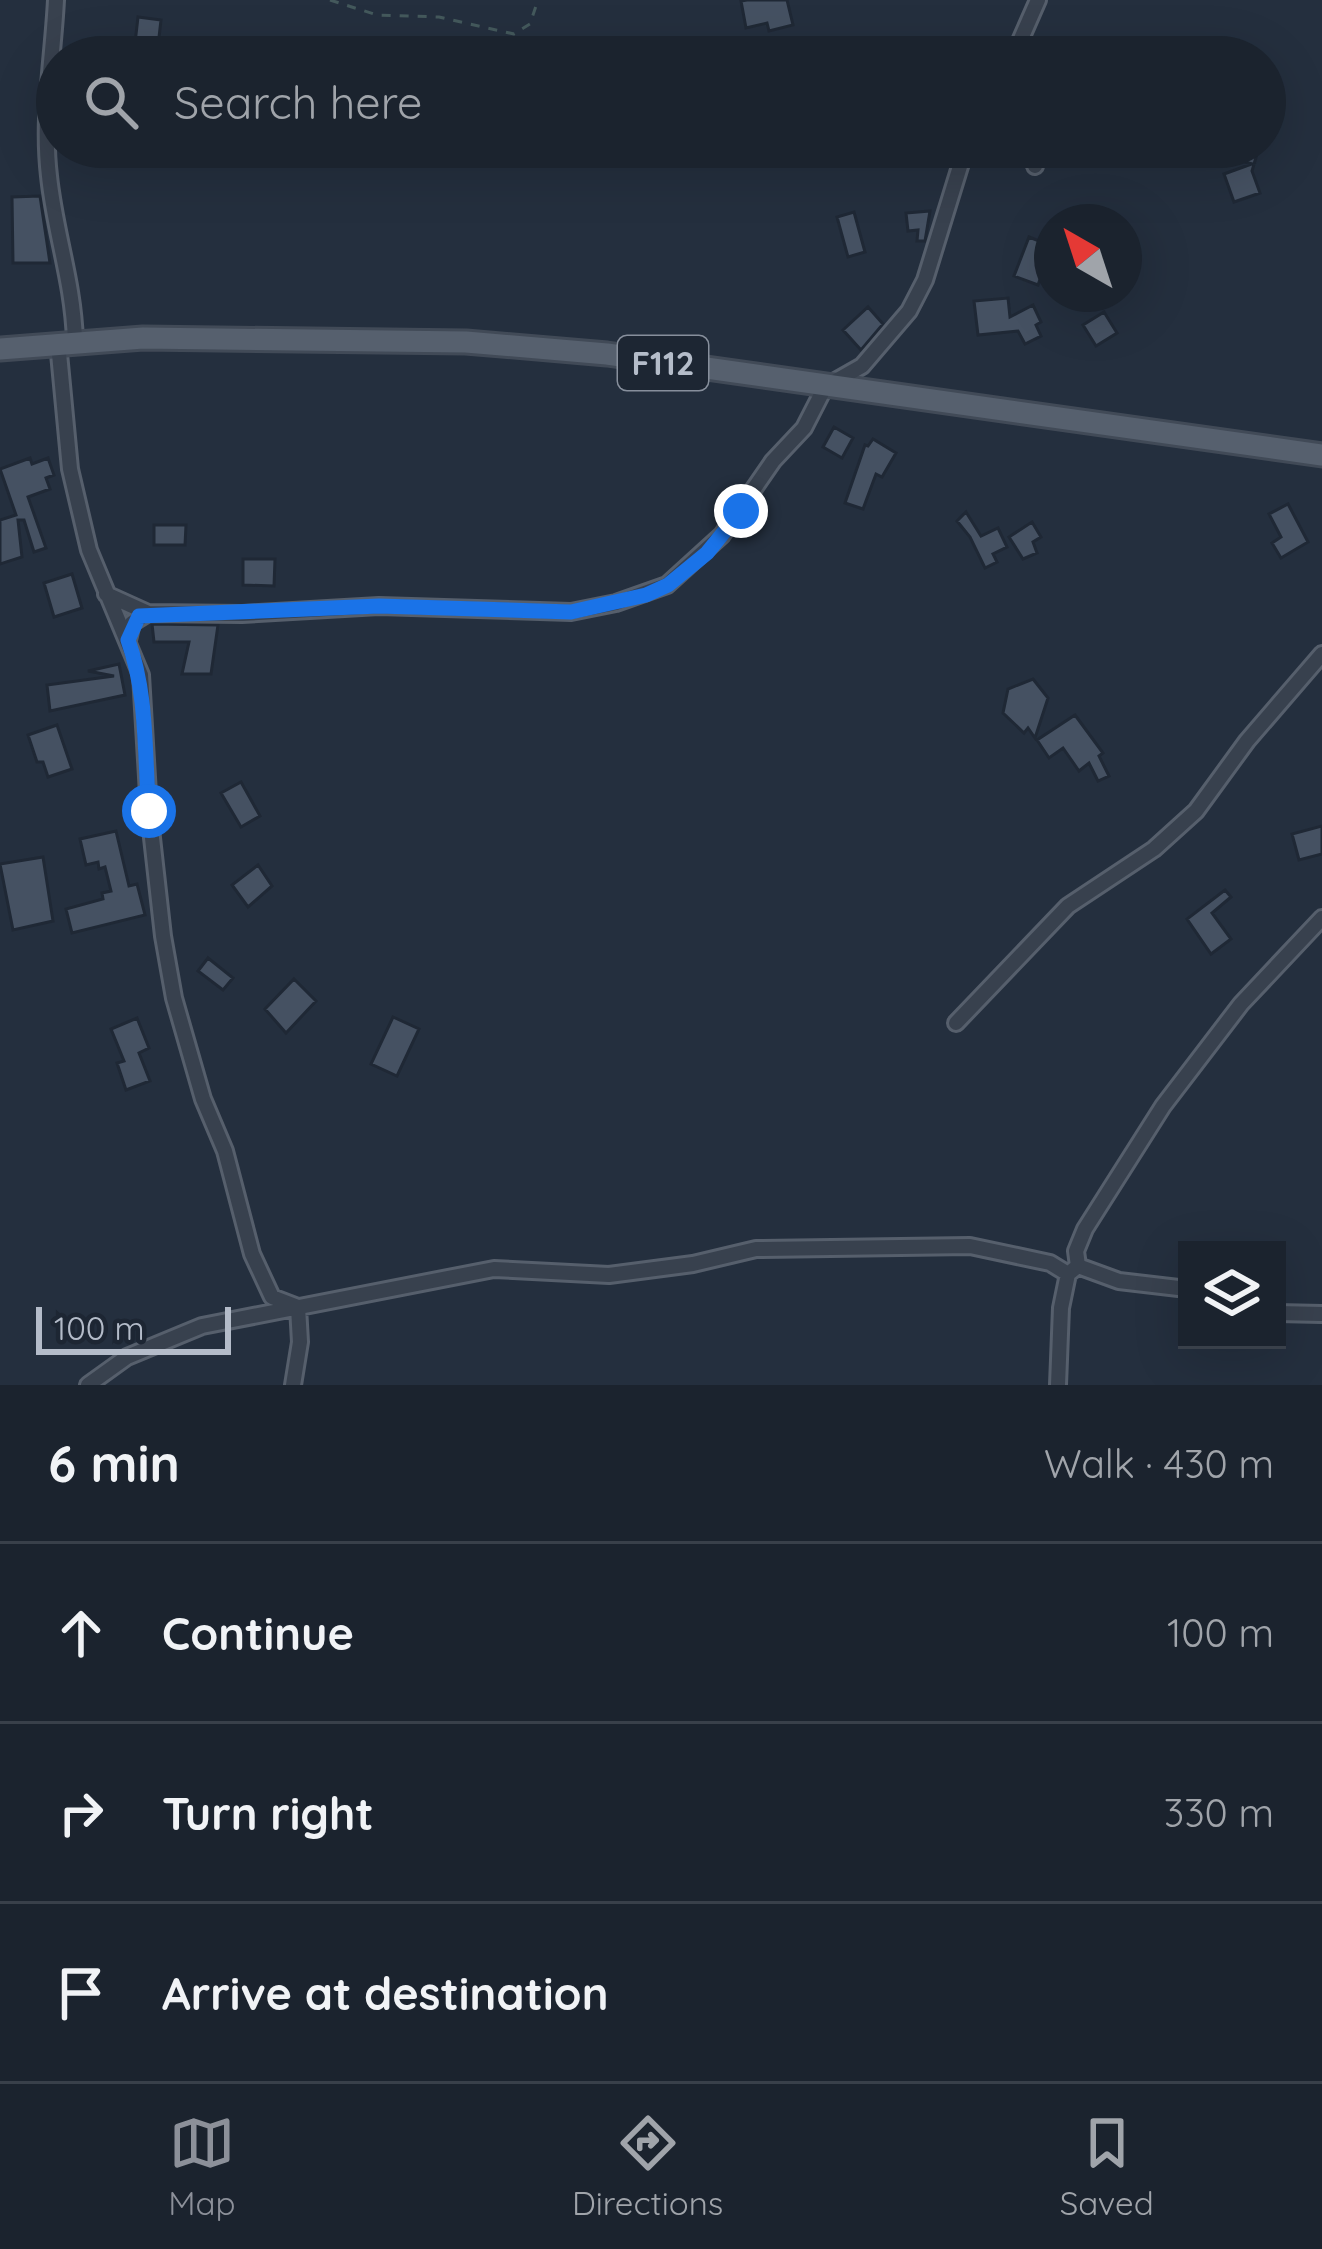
<!DOCTYPE html>
<meta charset="utf-8">
<style>
:root{--surface:#1b232e;--page:#242b36;--text:#f1f3f6;--muted:#a0a4aa;--line:#39404a;--accent:#8c9099}
body{margin:0;font-family:Quicksand,sans-serif;background:var(--page);color:var(--text)}
.controls{position:absolute;right:36px;bottom:36px;display:grid;overflow:hidden;border-radius:0px;box-shadow:0 12px 48px #0002}
.controls button{width:108px;height:108px;display:grid;place-items:center;padding:0;border:0;border-bottom:3px solid var(--line);background:var(--surface);color:var(--text);font:60px sans-serif}
.compass{position:absolute;left:1034px;top:204px;width:108px;height:108px;border-radius:50%;background:var(--surface);box-shadow:0 12px 48px #0002;rotate:321deg}
.scale{position:absolute;left:36px;bottom:30px;width:195px;box-sizing:border-box;padding-left:12px;border:6px solid #b4bcc9;border-top:0;font-size:33px;line-height:42px;white-space:nowrap;color:#b4bcc9;-webkit-text-stroke:9px #1d2633;paint-order:stroke}
.stop{position:absolute;width:36px;height:36px;margin:-27px;border:9px solid #1a73e8;border-radius:50%;background:#fff}
.stop.end{background:#1a73e8;border-color:#fff;box-shadow:0 3px 12px #0008}
.list{margin:0;padding:0;list-style:none}
h2{display:flex;justify-content:space-between;align-items:center;height:156px;margin:0;padding:0 48px;font-size:51px}
h2 small{font-size:39px;font-weight:400;color:var(--muted)}
.list li{display:grid;grid-template-columns:78px 1fr auto;gap:36px;align-items:center;box-sizing:border-box;height:180px;padding:0 48px;border-top:3px solid var(--line)}
.list b{display:block;font-size:45px;white-space:nowrap}
.list em{font-size:39px;font-style:normal;color:var(--muted)}
.icon{flex:none;width:66px;height:66px;fill:none;stroke:currentColor;stroke-width:2;stroke-linecap:round;stroke-linejoin:round}
.map{position:relative;flex:none;width:1322px;height:1385px;overflow:hidden}
.search{position:absolute;background:var(--surface);box-shadow:0 12px 48px #0002;left:36px;right:36px;top:36px;height:132px;display:flex;align-items:center;gap:30px;box-sizing:border-box;padding:0 42px;border-radius:66px;color:var(--muted);font-size:45px}
.sheet{height:696px;background:var(--surface)}
nav{display:flex;justify-content:space-around;align-items:center;box-sizing:border-box;height:168px;border-top:3px solid var(--line);background:var(--surface);font-size:33px;color:var(--muted)}
nav a{display:grid;justify-items:center;gap:6px}
nav .on{color:var(--accent)}
.map>svg:first-child{display:block}
</style>
<div class="map">
<svg width="1322" height="1385" viewBox="0 0 1322 1385">
<rect width="100%" height="100%" fill="#242f3e"/>
<!-- building -->
<path fill="#455162" stroke="#1f2835" stroke-width="3" d="M747,0H787L793,25L769,31L767,23L746,28L741,1Z
M138,17L161,20L158,46L135,43Z
M1227,147H1259L1252,171L1260,193L1234,202L1224,174L1252,164L1225,156Z
M40,196L50,263H13L12,197Z
M930,211L925,241H917L918,230L908,231L906,213Z
M854,212L865,252L848,257L837,217Z
M1029,237L1052,246L1038,285L1014,276Z
M1008,298L1010,317L1033,305L1041,322L1036,325L1041,336L1025,344L1018,331L978,335L974,301Z
M868,307L883,324L861,350L843,330Z
M1104,312L1117,333L1096,346L1083,325Z
M834,427L853,438L842,458L823,447Z
M873,439L896,453L882,477L876,474L863,509L845,503L865,445L868,446Z
M30,458L32,464L48,458L54,475L46,478L50,489L28,497L46,548L34,552L24,520H18L22,557L0,564V520L16,515L0,469Z
M1288,504L1308,542L1281,558L1272,543L1281,537L1269,514Z
M966,512L981,536L998,528L1007,547L993,554L997,562L985,568L970,537L957,521Z
M1032,522L1041,537L1033,542L1037,553L1023,559L1009,537Z
M154,525H186L185,545H154Z
M243,559H275L274,586L243,585Z
M72,574L82,608L54,617L44,583Z
M152,624L218,625L211,674H182L189,642H154Z
M119,664L125,695L50,711L47,685L114,676L88,671Z
M1033,679L1048,698L1035,738L1028,728L1024,733L1003,713L1008,689Z
M1075,715L1103,753L1099,756L1109,776L1098,781L1089,763L1079,771L1063,748L1049,758L1037,740Z
M57,725L72,769L48,777L43,762H37L28,735Z
M241,782L260,816L241,827L221,793Z
M1322,826V854L1299,860L1292,834Z
M116,831L129,886L137,884L145,915L72,933L66,909L103,899L102,893L111,891L105,867L99,869L98,862L86,865L80,839Z
M43,857L53,921L13,930L0,864Z
M258,865L272,886L248,907L232,885Z
M1225,890L1231,897L1212,913L1231,939L1211,954L1187,919Z
M208,958L233,978L223,990L198,971Z
M294,979L316,1001L286,1033L265,1009Z
M393,1017L419,1029L397,1076L371,1064Z
M137,1018L149,1048L139,1053L150,1081L126,1090L117,1063L124,1061L111,1029Z"/>
<g fill="none" stroke-linecap="round" stroke-linejoin="round">
<!-- street casing -->
<g stroke="#565f6c" stroke-width="20">
<path id="street" d="M56,0C53,59 42,117 49,176C55,234 73,280 75,341
M1013,57L1038,0
M1031,147L1035,166
M58,343L70,469L89,550L141,675L149,811L163,936L174,998L203,1099L225,1151L252,1254L272,1297L298,1307L300,1342L293,1385
M106,594L148,613
M128,640L132,623L148,613L242,614L379,606L571,612L616,603L667,585L722,535L773,461L804,428L825,387L862,366L909,311L925,280L966,147
M956,1023L1068,906L1154,849L1196,811L1247,741L1322,654
M1078,1266L1119,1281L1187,1289
M1068,1274L1078,1266L1076,1251L1085,1229L1163,1106L1241,1004L1322,918
M1277,1313L1322,1314
M88,1385L127,1357L202,1326L494,1269L609,1275L693,1264L756,1249L970,1246L1050,1263L1068,1274L1061,1308L1058,1385"/>
</g>
<!-- primary casing -->
<g stroke="#414a57" stroke-width="27">
<path id="primary" d="M0,349L143,338L466,342L607,354L1322,455"/>
</g>
<!-- path -->
<path stroke="#44595c" stroke-width="3" stroke-dasharray="9 9" stroke-linecap="butt" d="M330,0L377,15L439,17L514,34L530,24L538,0"/>
<!-- street -->
<use href="#street" stroke="#38414e" stroke-width="14"/>
<!-- primary -->
<use href="#primary" stroke="#56606e" stroke-width="21"/>
</g>
<g fill="none" stroke-linecap="round" stroke-linejoin="round">
<!-- route -->
<path stroke="#1a73e8" stroke-width="15" d="M149,811C144,752 148,696 128,640L139,616L379,606L571,612L646,595L668,585L707,553L741,511"/>
</g>
<g text-anchor="middle" stroke-width="12" stroke-linejoin="round" paint-order="stroke">
<!-- shield labels -->
<rect fill="#1d2633" stroke="#878f9c" stroke-width="3" x="618" y="336" width="90" height="54" rx="9"/>
<g font-size="33" font-weight="bold" fill="#b4bcc9">
<text x="663" y="375">F112</text>
</g>
</g>
</svg>
<div class="controls">
<button><svg class="icon" aria-label="layers" viewBox="0 0 24 24"><path d="M12 4l9 5-9 5-9-5zM3 14l9 5 9-5"/></svg></button>
</div>
<svg class="compass" viewBox="-18 -18 36 36"><path d="M0-13l5 13h-10z" fill="#e53935"/><path d="M0 13l5-13h-10z" fill="#a0a4aa"/></svg>
<div class="scale">100 m</div>
<div class="stop" style="left:149px;top:811px"></div>
<div class="stop end" style="left:741px;top:511px"></div>
<div class="search"><svg class="icon" aria-label="search" viewBox="0 0 24 24"><circle cx="10" cy="10" r="6"/><path d="M15 15l6 6"/></svg>Search here</div>
</div>
<section class="sheet">
<h2>6 min<small>Walk · 430 m</small></h2>
<ul class="list">
<li><svg class="icon" aria-label="ahead" viewBox="0 0 24 24"><path d="M12 20V5M6 11l6-6 6 6"/></svg><div><b>Continue</b></div><em>100 m</em></li>
<li><svg class="icon" aria-label="right" viewBox="0 0 24 24"><path d="M7 20v-9h11M14 6l5 5-5 5"/></svg><div><b>Turn right</b></div><em>330 m</em></li>
<li><svg class="icon" aria-label="arrive" viewBox="0 0 24 24"><path d="M6 21V4h12l-3 4 3 4H6"/></svg><div><b>Arrive at destination</b></div></li>
</ul>
</section>
<nav>
<a class="on"><svg class="icon" aria-label="map" viewBox="0 0 24 24"><path d="M3 6l6-2 6 2 6-2v14l-6 2-6-2-6 2zM9 4v14M15 6v14"/></svg>Map</a>
<a><svg class="icon" aria-label="directions" viewBox="0 0 24 24"><path d="M12 3l9 9-9 9-9-9zM9 14v-3h6M13 9l2 2-2 2"/></svg>Directions</a>
<a><svg class="icon" aria-label="saved" viewBox="0 0 24 24"><path d="M7 4h10v16l-5-4-5 4z"/></svg>Saved</a>
</nav>
